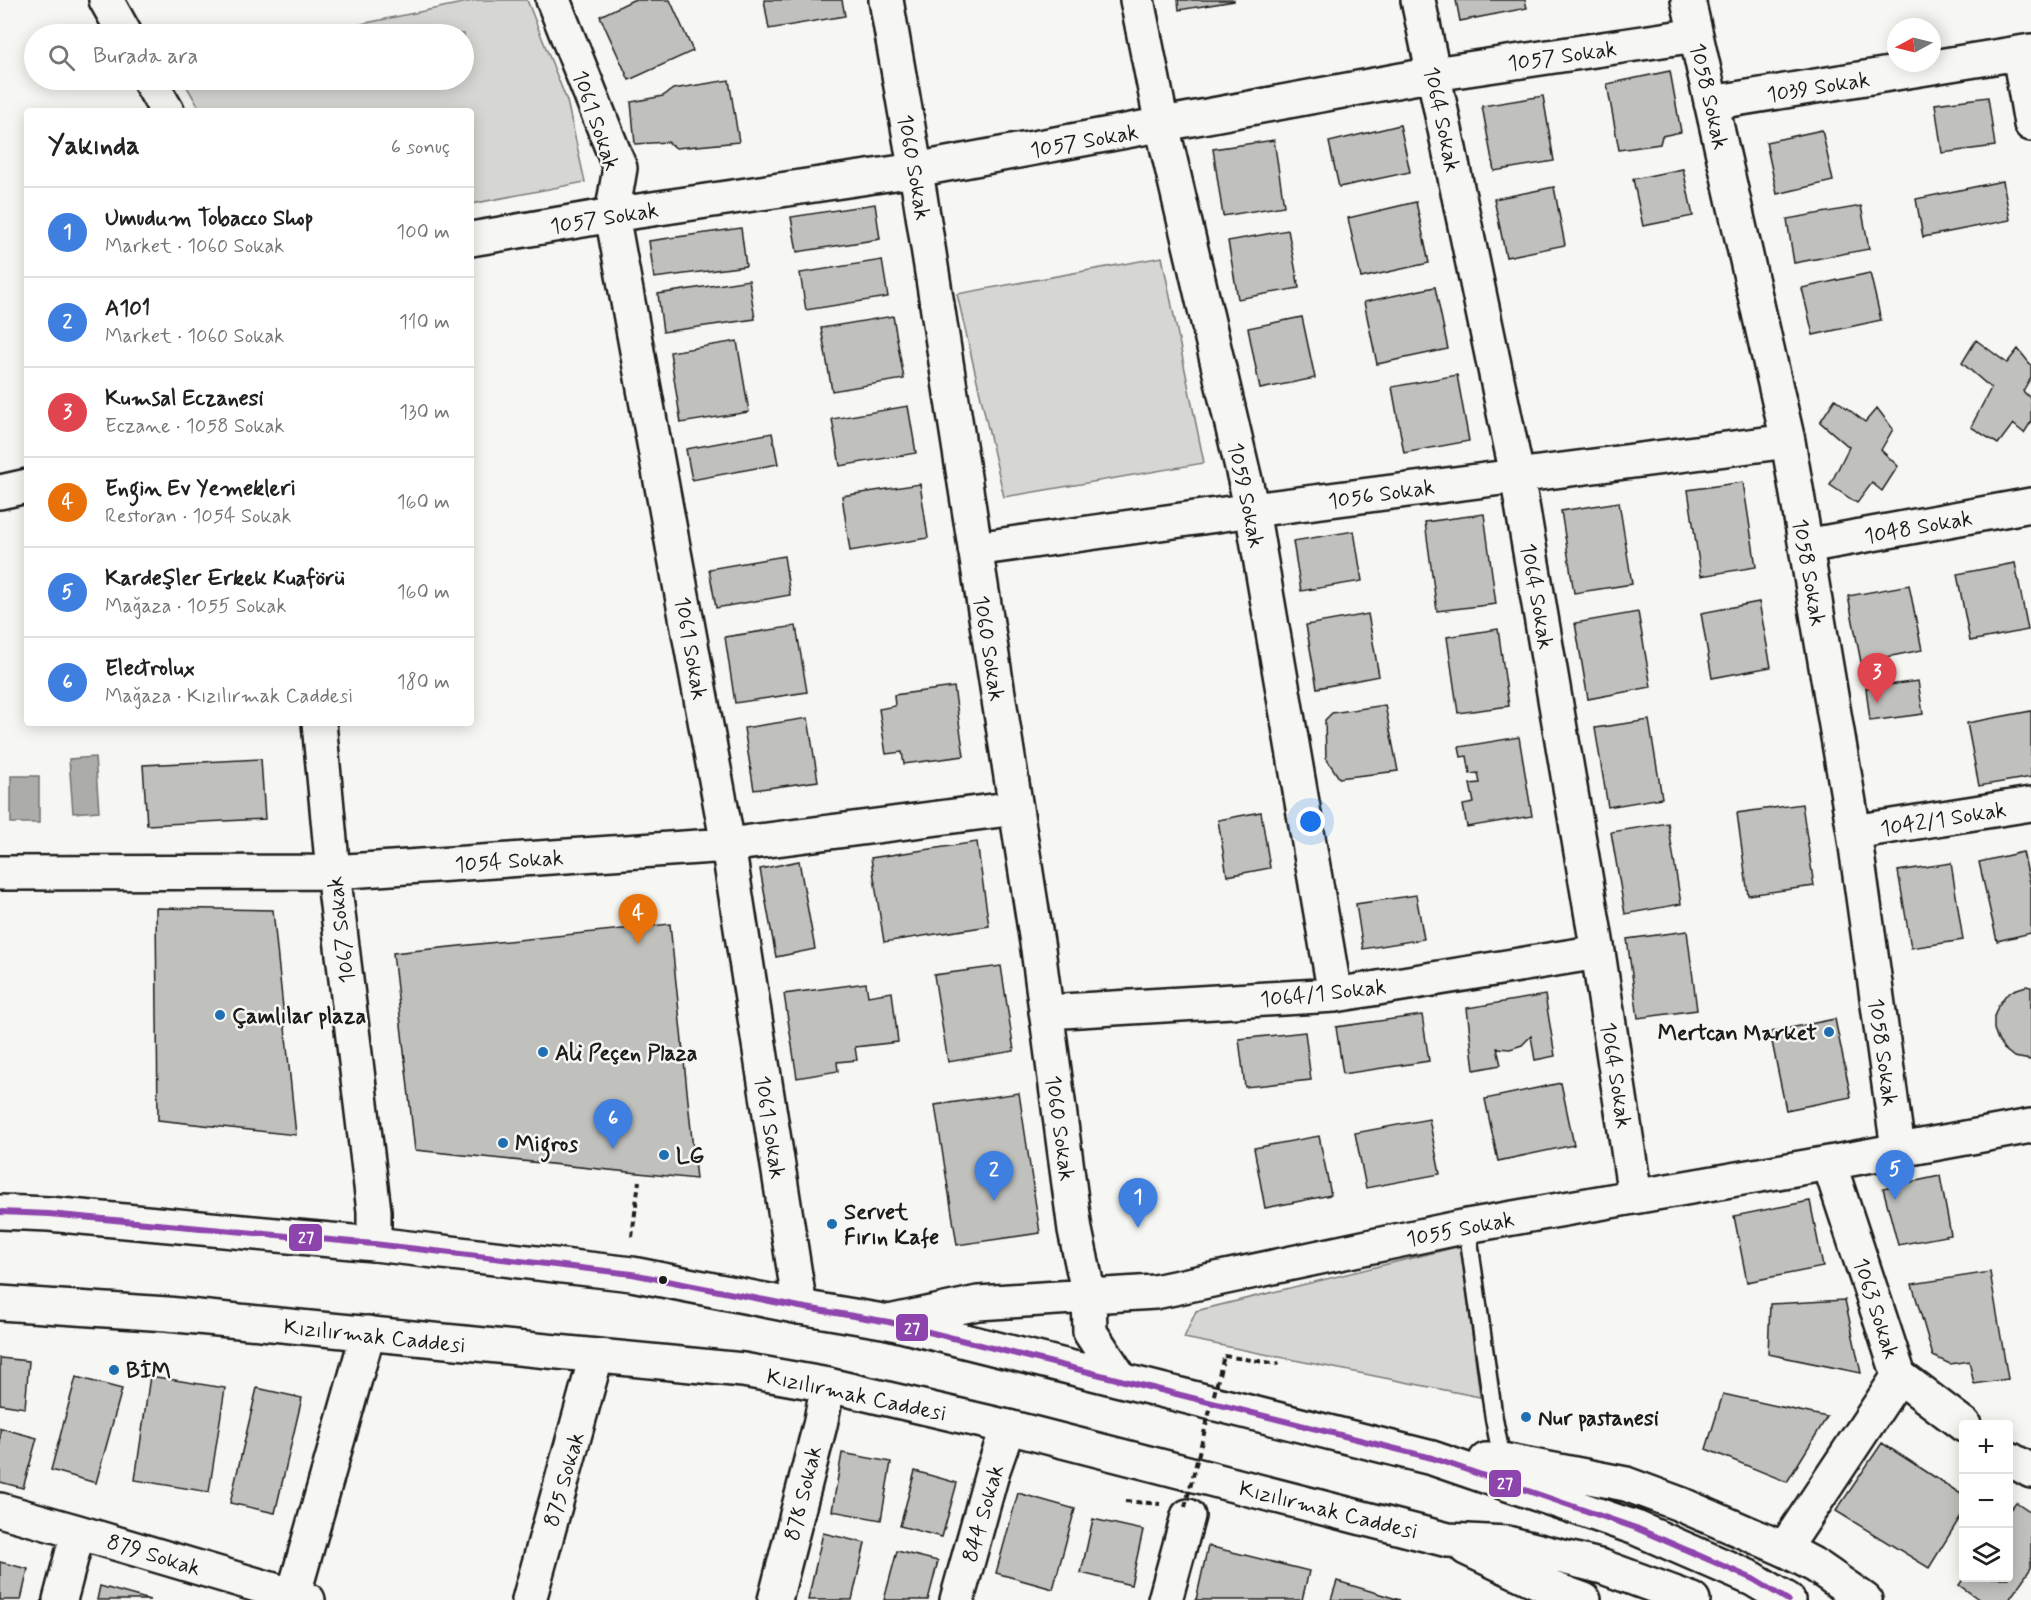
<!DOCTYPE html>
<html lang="tr">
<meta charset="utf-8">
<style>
:root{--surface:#fff;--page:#f6f6f6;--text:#222;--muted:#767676;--line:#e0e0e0;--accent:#db2777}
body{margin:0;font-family:Mynerve,sans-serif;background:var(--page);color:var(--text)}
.controls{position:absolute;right:18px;bottom:18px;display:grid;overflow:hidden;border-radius:6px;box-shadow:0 3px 15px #0003}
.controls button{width:54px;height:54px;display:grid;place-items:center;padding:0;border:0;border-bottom:2px solid var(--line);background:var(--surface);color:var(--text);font:30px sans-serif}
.compass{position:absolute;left:1887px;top:18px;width:54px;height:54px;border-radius:50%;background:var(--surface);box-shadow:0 3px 15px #0003;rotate:263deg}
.you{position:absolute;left:1311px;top:822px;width:21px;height:21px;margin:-15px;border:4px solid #fff;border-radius:50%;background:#1a73e8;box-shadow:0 0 0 9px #1a73e833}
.badge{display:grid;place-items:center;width:39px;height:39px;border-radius:50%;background:var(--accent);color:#fff;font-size:20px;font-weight:700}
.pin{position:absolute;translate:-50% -50px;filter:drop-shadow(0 2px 3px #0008)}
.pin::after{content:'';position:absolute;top:32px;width:21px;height:18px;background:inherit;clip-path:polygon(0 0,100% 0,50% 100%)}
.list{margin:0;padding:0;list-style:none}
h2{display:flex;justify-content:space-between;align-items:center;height:78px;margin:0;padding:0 24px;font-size:26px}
h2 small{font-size:20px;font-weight:400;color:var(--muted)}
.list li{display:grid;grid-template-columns:39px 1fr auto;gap:18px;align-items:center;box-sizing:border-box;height:90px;padding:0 24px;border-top:2px solid var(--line)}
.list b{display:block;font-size:22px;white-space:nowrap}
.list p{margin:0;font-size:20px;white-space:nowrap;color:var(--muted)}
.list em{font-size:20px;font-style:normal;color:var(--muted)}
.icon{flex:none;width:33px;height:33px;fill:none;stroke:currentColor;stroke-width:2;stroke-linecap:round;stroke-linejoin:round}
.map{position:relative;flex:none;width:2031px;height:1600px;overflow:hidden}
.search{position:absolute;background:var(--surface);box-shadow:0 3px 15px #0003;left:24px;top:24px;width:450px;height:66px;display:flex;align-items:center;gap:15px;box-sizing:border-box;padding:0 21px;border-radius:33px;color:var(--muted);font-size:22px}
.panel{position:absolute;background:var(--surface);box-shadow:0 3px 15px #0003;left:24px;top:108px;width:450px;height:618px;border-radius:6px}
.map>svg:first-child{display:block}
</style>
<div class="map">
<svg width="2031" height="1600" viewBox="0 0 2031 1600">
<rect width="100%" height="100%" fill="#f6f6f2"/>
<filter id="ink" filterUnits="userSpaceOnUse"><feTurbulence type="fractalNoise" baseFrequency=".0167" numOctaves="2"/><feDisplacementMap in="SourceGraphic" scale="12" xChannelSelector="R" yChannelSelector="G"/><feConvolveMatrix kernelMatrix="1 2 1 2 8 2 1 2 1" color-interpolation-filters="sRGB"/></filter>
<g filter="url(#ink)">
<!-- green -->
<path fill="#d6d6d2" stroke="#797977" stroke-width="1.5" d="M477,0H527L567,101L585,182L471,204V111H201L187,87L199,80H464V34H313Z
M1162,257L1204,463L1004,497L957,294Z
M1461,1246L1480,1397L1184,1338L1196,1311Z"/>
<!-- water -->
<path fill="#acaca9" stroke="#727271" stroke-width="1.5" d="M95,757L99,811L73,813L69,759Z
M11,776H39V823H11Z"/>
<!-- building -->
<path fill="#c0c0bd" stroke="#1c1c1c" stroke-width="1.5" d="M633,0H670L693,51L629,80L600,16Z
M764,0H842L845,16L769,29Z
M1178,0H1234V1L1179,10Z
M1456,0H1525L1527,8L1460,21Z
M1670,71L1681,132L1662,136L1660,144L1619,150L1607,84Z
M729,80L739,142L676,148L668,142L635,144L631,102L663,96L673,89Z
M1543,96L1554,161L1494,171L1482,106Z
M1988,97L1995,146L1942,153L1935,104Z
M1400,125L1410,172L1339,187L1329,142Z
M1822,130L1833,181L1777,194L1766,142Z
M1274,140L1284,206L1223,216L1213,149Z
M1683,169L1693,216L1643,226L1633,179Z
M2003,181L2010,220L1923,237L1916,199Z
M1554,187L1565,245L1506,257L1494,199Z
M1416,202L1429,263L1361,278L1348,218Z
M875,204L880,239L797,252L791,217Z
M1861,206L1869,249L1794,263L1787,219Z
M741,228L746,266L654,278L649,241Z
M1288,230L1299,288L1238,299L1228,241Z
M882,260L888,297L806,310L800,273Z
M1870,273L1881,320L1813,335L1802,288Z
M749,280L755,319L663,332L658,294Z
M1435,287L1448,349L1377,364L1364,302Z
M893,316L904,379L832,391L821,328Z
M1302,317L1315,378L1260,389L1248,328Z
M1976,340L2007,363L2018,349L2031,365V377L2023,391L2031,399V422L2024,433L2013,424L1998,444L1971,427L1991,388L1962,363Z
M737,341L749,412L681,423L670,352Z
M1457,375L1469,441L1404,453L1392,387Z
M1835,399L1865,422L1877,408L1893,429L1881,450L1898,466L1882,491L1872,483L1857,503L1830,485L1849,447L1820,422Z
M908,406L916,453L840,466L832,419Z
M772,433L778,464L692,480L686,449Z
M1743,482L1756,567L1701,576L1688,490Z
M920,484L928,538L850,551L842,496Z
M1619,502L1632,584L1574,593L1561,511Z
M1484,514L1496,604L1437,611L1425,522Z
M1354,531L1362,581L1301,591L1293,541Z
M784,556L790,595L716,608L709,569Z
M2015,563L2028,630L1970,641L1957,574Z
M1909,585L1922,650L1861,662L1848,596Z
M1759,602L1771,667L1712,678L1701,613Z
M1638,612L1651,687L1588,699L1575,623Z
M1368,614L1379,676L1317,688L1306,625Z
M796,626L807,692L735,703L725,637Z
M1498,629L1509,706L1458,713L1447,637Z
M1918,681L1923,714L1870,721L1866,688Z
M954,687L964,756L904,764L902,752L886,754L879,709L895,706L894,695Z
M1385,705L1398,771L1339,778L1326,758L1325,720L1332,713Z
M2031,711V777L1979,786L1967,723Z
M808,718L818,781L754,790L744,728Z
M1649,720L1662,798L1608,807L1595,728Z
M1519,737L1532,816L1467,827L1463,805L1474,803L1470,784L1480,783L1478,773L1470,774L1467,756L1461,757L1459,747Z
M261,759L265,819L147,825L143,765Z
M1802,804L1814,886L1748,895L1737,813Z
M1261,812L1270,868L1227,876L1218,820Z
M1668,823L1681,904L1625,914L1611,832Z
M977,842L989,926L884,942L871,858Z
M2023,852L2031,887V933L1997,941L1979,862Z
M799,861L815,949L776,957L760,869Z
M1951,863L1963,940L1911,948L1898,871Z
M1416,895L1424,939L1363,949L1356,904Z
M156,908L273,910L296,1135L158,1120Z
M670,924L696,1179L415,1150L393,953Z
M1687,931L1697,1010L1638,1018L1627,939Z
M1001,966L1014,1051L948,1062L934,975Z
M866,983L868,996L892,992L898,1042L855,1047L857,1060L837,1062L838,1071L797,1078L784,994Z
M2026,986L2031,987V1060L2014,1057L2004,1049L1998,1040L1994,1029V1017L1998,1006L2005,996L2014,990Z
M1545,995L1555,1056L1535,1060L1531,1036L1522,1045L1510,1049L1497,1048L1501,1065L1474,1070L1467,1008Z
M1422,1015L1429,1061L1343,1074L1336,1027Z
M1835,1019L1851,1097L1786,1110L1770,1032Z
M1305,1032L1311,1080L1245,1087L1239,1039Z
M1561,1083L1574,1145L1498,1161L1485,1099Z
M1019,1093L1040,1233L957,1245L935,1105Z
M1429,1119L1440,1174L1366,1188L1355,1133Z
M1319,1136L1331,1195L1265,1208L1254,1148Z
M1940,1176L1951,1235L1898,1245L1883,1188Z
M1810,1201L1823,1267L1747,1282L1734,1216Z
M1990,1272L2008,1379L1974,1384L1969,1361L1950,1364L1933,1356L1912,1284Z
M1845,1300L1861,1373L1768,1354L1770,1304Z
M0,1358L29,1361L25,1408L0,1404Z
M150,1376L225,1388L209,1492L135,1480Z
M76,1377L122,1389L96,1483L51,1470Z
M257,1388L302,1398L275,1513L230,1503Z
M1723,1394L1827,1417L1787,1482L1706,1449Z
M0,1428L37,1438L23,1488L0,1482Z
M1882,1443L1964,1496V1511L1929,1568L1836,1511Z
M842,1453L891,1462L881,1520L832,1511Z
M915,1471L957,1483L942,1537L900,1526Z
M1018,1493L1075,1509L1053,1589L996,1573Z
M2016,1502L2031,1512V1568L2009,1600H1980L1959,1585L1964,1578H2008V1512Z
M1093,1519L1143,1530L1131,1585L1081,1573Z
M823,1533L865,1543L852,1600H808Z
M1208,1546L1309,1571L1302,1600H1196Z
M897,1551L938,1561L928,1600H884Z
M0,1562L28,1569L21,1600H0Z
M1337,1581L1400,1600H1331Z
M100,1586L150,1600H97Z"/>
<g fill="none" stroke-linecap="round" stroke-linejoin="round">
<!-- lane casing -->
<g stroke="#1c1c1c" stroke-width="21">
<path id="lane" d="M1467,1226L1494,1419L1502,1460"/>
</g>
<!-- street casing -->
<g stroke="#1c1c1c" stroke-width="38">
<path id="street" d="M106,0L125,34
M553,0L620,168L612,215L728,845L800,1307
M886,0L920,196L1038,949L1075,1230L1089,1296L1090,1332L1121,1379
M1137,0L1162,125L1252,510L1335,995
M1418,0L1517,475L1598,952L1635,1196
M1688,0L1788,441L1854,832L1898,1149
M2019,53L2031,124
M149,80L167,111
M1711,103L2031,51
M471,239L612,215L915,170L1434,74L1696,35
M0,492L27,486
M1806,546L2031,505
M975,549L1252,510L1788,441
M319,723L333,872L374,1211V1244
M1854,832L2031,804
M0,873L333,872L728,845L1016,808
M1046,1012L1335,995L1598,952
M1829,1163L1899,1376L1964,1425
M889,1322L978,1303L1155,1292L1467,1226L1829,1163L2031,1126
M2008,1458L2031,1471
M0,1510L78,1532L308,1600
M1784,1549L1899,1376
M60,1600L78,1532
M292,1600L368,1333
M529,1600L596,1357
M775,1600L820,1425L828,1385
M957,1600L993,1470L1008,1427
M1165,1600L1188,1516"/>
</g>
<!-- primary casing -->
<g stroke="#1c1c1c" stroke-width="38">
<path id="primary" d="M0,1212L49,1214L374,1244L632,1274L800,1307L889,1322L1432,1458L1636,1528L1753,1579L1788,1600
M0,1303L167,1314L743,1370L828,1385L1008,1427L1448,1540L1507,1543L1603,1567L1693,1600
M1486,1460H1502L1626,1484L1680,1504L1784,1549L1816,1566L1865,1600
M1466,1548L1551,1588L1584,1600"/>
</g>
<!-- path -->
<path stroke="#1c1c1c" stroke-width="4" stroke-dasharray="6 4.5" stroke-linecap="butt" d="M632,1237L639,1181
M1224,1356L1279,1364
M1125,1501L1160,1504"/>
<!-- lane -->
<use href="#lane" stroke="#f6f6f2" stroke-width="16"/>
<!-- street -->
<use href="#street" stroke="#f6f6f2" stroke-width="33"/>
<!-- primary -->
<use href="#primary" stroke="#f6f6f2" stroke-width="33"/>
<!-- path-bridge -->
<path stroke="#1c1c1c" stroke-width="4" stroke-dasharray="6 4.5" stroke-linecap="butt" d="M1185,1507L1224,1356"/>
<!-- bus-1 casing -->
<g stroke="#f6f6f2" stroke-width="10">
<path id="bus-1" d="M0,1212L49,1214L374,1244L632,1274L800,1307L889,1322L1432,1458L1636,1528L1753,1579L1788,1600"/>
</g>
<!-- bus-1 -->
<use href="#bus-1" stroke="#8e44ad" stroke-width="6"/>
</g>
</g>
<!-- markers -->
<g fill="#1f6fb2" stroke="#f6f6f2" stroke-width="2">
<circle cx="220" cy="1015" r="6"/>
<circle cx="1829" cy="1032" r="6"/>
<circle cx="543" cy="1052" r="6"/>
<circle cx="503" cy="1143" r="6"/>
<circle cx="664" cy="1155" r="6"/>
<circle cx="832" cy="1224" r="6"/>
<circle cx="114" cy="1370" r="6"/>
<circle cx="1526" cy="1417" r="6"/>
</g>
<circle fill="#1c1c1c" stroke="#f6f6f2" stroke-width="2" cx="663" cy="1280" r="5"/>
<g text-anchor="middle" stroke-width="5" stroke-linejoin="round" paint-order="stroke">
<!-- street labels -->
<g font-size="22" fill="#1c1c1c" stroke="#f6f6f2">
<text transform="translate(1562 55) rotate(-8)" y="8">1057 Sokak</text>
<text transform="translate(1818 86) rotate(-9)" y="8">1039 Sokak</text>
<text transform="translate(1710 96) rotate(77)" y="8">1058 Sokak</text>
<text transform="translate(1443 119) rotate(78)" y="8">1064 Sokak</text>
<text transform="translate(597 120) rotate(71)" y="8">1061 Sokak</text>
<text transform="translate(1084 140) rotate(-10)" y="8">1057 Sokak</text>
<text transform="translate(915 167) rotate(80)" y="8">1060 Sokak</text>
<text transform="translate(604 217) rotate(-9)" y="8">1057 Sokak</text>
<text transform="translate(1381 493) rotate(-8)" y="8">1056 Sokak</text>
<text transform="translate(1247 495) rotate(78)" y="8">1059 Sokak</text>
<text transform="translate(1918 526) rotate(-10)" y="8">1048 Sokak</text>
<text transform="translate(1810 572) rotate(80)" y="8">1058 Sokak</text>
<text transform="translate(1538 596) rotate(80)" y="8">1064 Sokak</text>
<text transform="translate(692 648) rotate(80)" y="8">1061 Sokak</text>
<text transform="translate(990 648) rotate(81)" y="8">1060 Sokak</text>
<text transform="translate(1943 818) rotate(-9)" y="8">1042/1 Sokak</text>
<text transform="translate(509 860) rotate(-4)" y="8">1054 Sokak</text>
<text transform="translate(340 930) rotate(-97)" y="8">1067 Sokak</text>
<text transform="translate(1323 992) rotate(-6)" y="8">1064/1 Sokak</text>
<text transform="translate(1884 1052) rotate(82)" y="8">1058 Sokak</text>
<text transform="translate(1617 1075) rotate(81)" y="8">1064 Sokak</text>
<text transform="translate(771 1127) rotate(81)" y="8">1061 Sokak</text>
<text transform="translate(1061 1128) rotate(82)" y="8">1060 Sokak</text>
<text transform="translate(1460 1228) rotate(-11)" y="8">1055 Sokak</text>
<text transform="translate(1877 1308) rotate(72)" y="8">1063 Sokak</text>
<text transform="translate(375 1335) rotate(6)" y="8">Kızılırmak Caddesi</text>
<text transform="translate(857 1394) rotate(12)" y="8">Kızılırmak Caddesi</text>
<text transform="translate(563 1479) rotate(-74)" y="8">875 Sokak</text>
<text transform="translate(802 1493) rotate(-76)" y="8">878 Sokak</text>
<text transform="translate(1329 1509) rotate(14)" y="8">Kızılırmak Caddesi</text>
<text transform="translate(982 1513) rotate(-74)" y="8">844 Sokak</text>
<text transform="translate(154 1554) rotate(17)" y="8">879 Sokak</text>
</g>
<!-- poi labels -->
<g font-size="22" font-weight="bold" fill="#1c1c1c" stroke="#f6f6f2" text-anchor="start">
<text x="232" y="1023">Çamlılar plaza</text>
<text x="1817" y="1040" text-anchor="end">Mertcan Market</text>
<text x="555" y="1060">Ali Peçen Plaza</text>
<text x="515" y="1151">Migros</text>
<text x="676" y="1163">LG</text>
<text x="844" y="1219">Servet<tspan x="844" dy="25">Fırın Kafe</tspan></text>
<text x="126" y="1378">BİM</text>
<text x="1538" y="1425">Nur pastanesi</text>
</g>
</g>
<g stroke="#f6f6f2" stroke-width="2">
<rect x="288" y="1223" width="35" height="29" rx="6" fill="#8e44ad"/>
<rect x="895" y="1313" width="34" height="29" rx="6" fill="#8e44ad"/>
<rect x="1488" y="1469" width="34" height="29" rx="6" fill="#8e44ad"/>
</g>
<g font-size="16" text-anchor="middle" font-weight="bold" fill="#fff">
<text x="306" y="1243">27</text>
<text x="912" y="1334">27</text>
<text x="1505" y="1489">27</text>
</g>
</svg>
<div class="controls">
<button>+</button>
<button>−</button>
<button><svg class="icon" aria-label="layers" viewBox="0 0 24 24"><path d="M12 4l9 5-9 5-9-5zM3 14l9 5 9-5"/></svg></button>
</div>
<svg class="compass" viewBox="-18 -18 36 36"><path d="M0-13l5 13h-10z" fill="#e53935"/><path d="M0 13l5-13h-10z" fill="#767676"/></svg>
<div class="you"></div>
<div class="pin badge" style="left:1138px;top:1228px;background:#3f7fe0">1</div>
<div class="pin badge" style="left:994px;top:1201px;background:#3f7fe0">2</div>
<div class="pin badge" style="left:1877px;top:703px;background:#e0444e">3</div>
<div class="pin badge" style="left:638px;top:944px;background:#e8710a">4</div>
<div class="pin badge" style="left:1895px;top:1200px;background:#3f7fe0">5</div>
<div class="pin badge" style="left:613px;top:1149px;background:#3f7fe0">6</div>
<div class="search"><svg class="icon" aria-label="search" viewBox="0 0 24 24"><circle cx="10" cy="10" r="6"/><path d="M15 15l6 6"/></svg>Burada ara</div>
<section class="panel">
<h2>Yakında<small>6 sonuç</small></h2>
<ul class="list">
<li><span class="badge" style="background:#3f7fe0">1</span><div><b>Umudum Tobacco Shop</b><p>Market · 1060 Sokak</p></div><em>100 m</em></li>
<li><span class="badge" style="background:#3f7fe0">2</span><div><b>A101</b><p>Market · 1060 Sokak</p></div><em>110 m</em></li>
<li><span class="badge" style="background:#e0444e">3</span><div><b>Kumsal Eczanesi</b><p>Eczane · 1058 Sokak</p></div><em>130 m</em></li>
<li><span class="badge" style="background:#e8710a">4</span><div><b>Engin Ev Yemekleri</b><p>Restoran · 1054 Sokak</p></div><em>160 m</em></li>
<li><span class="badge" style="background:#3f7fe0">5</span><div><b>Kardeşler Erkek Kuaförü</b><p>Mağaza · 1055 Sokak</p></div><em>160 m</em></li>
<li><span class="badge" style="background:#3f7fe0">6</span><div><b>Electrolux</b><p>Mağaza · Kızılırmak Caddesi</p></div><em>180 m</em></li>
</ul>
</section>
</div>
